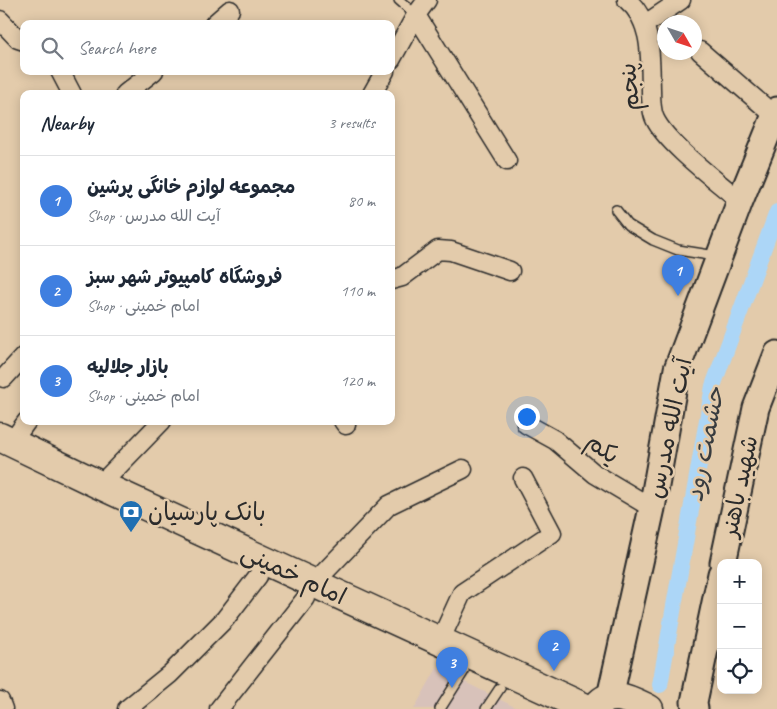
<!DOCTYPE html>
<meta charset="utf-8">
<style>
:root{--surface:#fff;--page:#f6f6f7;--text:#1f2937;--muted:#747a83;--line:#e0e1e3;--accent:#1f6fb2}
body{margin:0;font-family:Caveat,"Playpen Sans Arabic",sans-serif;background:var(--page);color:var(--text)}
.controls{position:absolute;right:15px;bottom:15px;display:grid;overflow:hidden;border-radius:10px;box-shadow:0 2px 12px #0003}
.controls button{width:45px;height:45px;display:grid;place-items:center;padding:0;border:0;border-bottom:1px solid var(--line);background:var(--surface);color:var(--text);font:25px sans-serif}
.compass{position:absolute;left:657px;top:15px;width:45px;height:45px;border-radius:50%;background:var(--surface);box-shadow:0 2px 12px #0003;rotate:129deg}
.you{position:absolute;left:526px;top:416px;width:18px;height:18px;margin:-12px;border:4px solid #fff;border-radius:50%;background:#1a73e8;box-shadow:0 0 0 8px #1a73e833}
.badge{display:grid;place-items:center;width:32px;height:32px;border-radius:50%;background:var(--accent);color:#fff;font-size:16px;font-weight:700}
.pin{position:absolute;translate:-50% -41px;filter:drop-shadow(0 1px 2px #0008)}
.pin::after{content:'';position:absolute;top:26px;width:18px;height:15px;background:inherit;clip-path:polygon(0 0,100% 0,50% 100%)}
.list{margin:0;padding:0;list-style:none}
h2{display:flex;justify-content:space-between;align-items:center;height:65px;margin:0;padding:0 20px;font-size:21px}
h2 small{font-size:16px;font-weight:400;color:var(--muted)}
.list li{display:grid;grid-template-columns:32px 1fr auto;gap:15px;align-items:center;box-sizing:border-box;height:90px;padding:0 20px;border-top:1px solid var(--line)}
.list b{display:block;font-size:19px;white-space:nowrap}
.list p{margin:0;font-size:16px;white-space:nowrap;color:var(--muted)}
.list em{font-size:16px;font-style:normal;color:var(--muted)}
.icon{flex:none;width:28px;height:28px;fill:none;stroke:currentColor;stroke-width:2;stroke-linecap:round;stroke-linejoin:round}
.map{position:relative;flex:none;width:777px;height:709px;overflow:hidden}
.search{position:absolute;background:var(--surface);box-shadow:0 2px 12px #0003;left:20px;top:20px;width:375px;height:55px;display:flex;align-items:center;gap:12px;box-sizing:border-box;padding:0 18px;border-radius:10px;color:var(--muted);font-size:19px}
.panel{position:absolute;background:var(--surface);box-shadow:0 2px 12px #0003;left:20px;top:90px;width:375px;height:335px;border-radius:10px}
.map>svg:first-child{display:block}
</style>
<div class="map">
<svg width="777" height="709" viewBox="0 0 777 709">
<rect width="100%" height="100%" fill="#e3cbab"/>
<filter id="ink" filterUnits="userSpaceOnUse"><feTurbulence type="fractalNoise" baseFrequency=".02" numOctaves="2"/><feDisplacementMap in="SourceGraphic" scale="10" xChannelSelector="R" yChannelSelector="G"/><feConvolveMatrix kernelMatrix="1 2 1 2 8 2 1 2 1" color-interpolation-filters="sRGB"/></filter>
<g filter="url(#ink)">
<!-- built -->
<path fill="#d8c2ba" d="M437,668L519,709H414Z"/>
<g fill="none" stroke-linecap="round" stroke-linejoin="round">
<!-- canal -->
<path stroke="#acd6f7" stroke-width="16" d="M660,685L713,386L777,212"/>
<!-- service casing -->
<g stroke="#2b2b2b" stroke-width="12">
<path id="service" d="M399,0L416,15
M616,210L628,225L653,240L678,250L716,256
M440,709L464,671
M486,709L500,688"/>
</g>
<!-- minor casing -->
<g stroke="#2b2b2b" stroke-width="21">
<path id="minor" d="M627,0C653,22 650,58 651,89C651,98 651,111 655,119C667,144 717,181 740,201
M416,15L507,161
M0,20L18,39L24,41
M214,24L230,10
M644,25L681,0
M700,51L775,116
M391,60L416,15L427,0
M60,71L72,94
M125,94L154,71
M372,94L385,71
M391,280L402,277L438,250L451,251L510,271
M4,378L24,356
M343,421L346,425
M526,424L555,440L595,474L652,508
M11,443L27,421
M100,485L162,421
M314,583L389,505L463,469
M440,641L462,593L552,533L523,478
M0,701L3,709
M127,709L170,674L225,619L258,576
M219,709L306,598"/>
</g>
<!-- secondary casing -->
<g stroke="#2b2b2b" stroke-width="29">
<path id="secondary" d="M723,563L756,408L777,354
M610,697L652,508L677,369L740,201L777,110
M695,709L694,702L721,574"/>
</g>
<!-- primary casing -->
<g stroke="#2b2b2b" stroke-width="31">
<path id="primary" d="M0,437L100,485L588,709
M595,709C609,687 631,700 649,709"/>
</g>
<!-- service -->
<use href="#service" stroke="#e3cbab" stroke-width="9"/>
<!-- minor -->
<use href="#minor" stroke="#e3cbab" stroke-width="18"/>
<!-- secondary -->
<use href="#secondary" stroke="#e3cbab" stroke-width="25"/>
<!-- primary -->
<use href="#primary" stroke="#e3cbab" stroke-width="28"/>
</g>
</g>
<!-- icons -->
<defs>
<g id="bank-pin" transform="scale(1.25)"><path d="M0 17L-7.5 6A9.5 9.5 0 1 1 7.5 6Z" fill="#1f6fb2" stroke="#e3cbab"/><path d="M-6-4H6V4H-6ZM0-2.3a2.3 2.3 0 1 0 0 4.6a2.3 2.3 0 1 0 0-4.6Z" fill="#fff"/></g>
</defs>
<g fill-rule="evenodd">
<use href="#bank-pin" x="131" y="512"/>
</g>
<g text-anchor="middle" stroke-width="5" stroke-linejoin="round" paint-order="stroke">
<!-- street labels -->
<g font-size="24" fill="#2b2b2b" stroke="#e3cbab">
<text transform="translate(629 87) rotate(-95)" y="8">پنجم</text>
<text transform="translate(669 428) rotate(-78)" y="8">آیت الله مدرس</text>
<text transform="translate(603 448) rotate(37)" y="8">یکم</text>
<text transform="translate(739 486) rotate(-78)" y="8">شهید باهنر</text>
<text transform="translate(294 574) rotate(25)" y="8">امام خمینی</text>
</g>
<!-- poi labels -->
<g font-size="24" fill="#2b2b2b" stroke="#e3cbab" text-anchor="start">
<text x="148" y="520">بانک پارسیان</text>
</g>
<!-- water labels -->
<g font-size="25" font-style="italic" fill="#383c3f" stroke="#e3cbab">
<text transform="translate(704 444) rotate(-79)" y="9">حشمت رود</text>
</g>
</g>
</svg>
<div class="controls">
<button>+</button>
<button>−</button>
<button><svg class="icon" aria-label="locate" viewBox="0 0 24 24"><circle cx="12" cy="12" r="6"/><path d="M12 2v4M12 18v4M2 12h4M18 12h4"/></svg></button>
</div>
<svg class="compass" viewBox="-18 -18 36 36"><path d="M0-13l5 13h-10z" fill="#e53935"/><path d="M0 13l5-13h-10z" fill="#747a83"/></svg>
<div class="you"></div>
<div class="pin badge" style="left:678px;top:296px;background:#3f7fe0">1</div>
<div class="pin badge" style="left:554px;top:671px;background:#3f7fe0">2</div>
<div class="pin badge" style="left:452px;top:688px;background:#3f7fe0">3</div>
<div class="search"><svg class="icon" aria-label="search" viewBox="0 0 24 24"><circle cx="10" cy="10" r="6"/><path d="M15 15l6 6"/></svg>Search here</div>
<section class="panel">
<h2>Nearby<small>3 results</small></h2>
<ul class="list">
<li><span class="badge" style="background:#3f7fe0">1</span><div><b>مجموعه لوازم خانگی پرشین</b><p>Shop · آیت الله مدرس</p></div><em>80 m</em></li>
<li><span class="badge" style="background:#3f7fe0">2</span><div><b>فروشگاه کامپیوتر شهر سبز</b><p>Shop · امام خمینی</p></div><em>110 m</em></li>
<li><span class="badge" style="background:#3f7fe0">3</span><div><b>بازار جلالیه</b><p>Shop · امام خمینی</p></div><em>120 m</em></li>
</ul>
</section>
</div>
